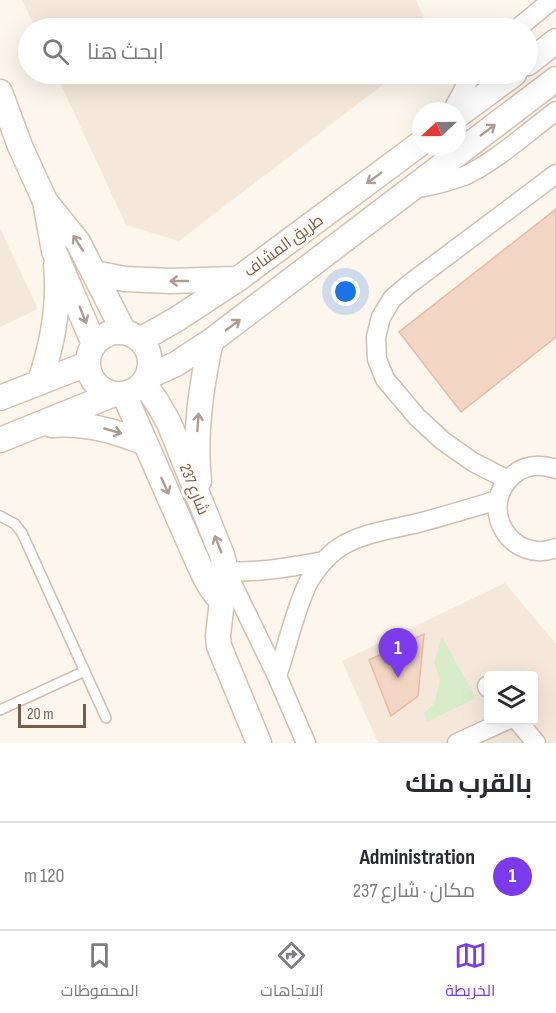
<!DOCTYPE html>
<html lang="ar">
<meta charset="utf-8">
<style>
:root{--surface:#fff;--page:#f7f7f7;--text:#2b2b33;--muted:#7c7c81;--line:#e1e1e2;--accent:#7c3aed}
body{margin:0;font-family:"Sofia Sans Condensed",Cairo,sans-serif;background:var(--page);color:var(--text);direction:rtl}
.controls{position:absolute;right:18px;bottom:18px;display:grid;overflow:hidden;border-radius:6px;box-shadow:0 6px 24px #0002}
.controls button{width:54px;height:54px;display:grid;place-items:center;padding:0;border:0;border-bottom:2px solid var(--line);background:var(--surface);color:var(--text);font:30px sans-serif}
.compass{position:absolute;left:412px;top:102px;width:54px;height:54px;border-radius:50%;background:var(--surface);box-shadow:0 6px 24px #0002;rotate:248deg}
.scale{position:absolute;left:18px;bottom:15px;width:68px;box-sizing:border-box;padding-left:6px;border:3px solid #7a5c4d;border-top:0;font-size:16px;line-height:21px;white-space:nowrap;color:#7a5c4d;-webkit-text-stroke:4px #fffaf3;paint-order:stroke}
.you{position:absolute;left:346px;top:292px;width:21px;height:21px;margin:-15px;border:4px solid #fff;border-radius:50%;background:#1a73e8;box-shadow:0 0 0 9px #1a73e833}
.badge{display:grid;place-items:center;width:39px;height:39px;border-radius:50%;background:var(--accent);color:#fff;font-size:20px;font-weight:700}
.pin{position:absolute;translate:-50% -50px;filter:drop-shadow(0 2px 3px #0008)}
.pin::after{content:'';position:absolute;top:32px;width:21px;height:18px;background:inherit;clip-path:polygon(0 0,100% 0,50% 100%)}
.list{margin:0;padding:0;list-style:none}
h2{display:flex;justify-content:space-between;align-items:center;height:78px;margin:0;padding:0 24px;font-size:26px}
h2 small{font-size:20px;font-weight:400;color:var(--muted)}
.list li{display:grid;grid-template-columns:39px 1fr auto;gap:18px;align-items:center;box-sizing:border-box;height:108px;padding:0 24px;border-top:2px solid var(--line)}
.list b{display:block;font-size:22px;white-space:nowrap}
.list p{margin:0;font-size:20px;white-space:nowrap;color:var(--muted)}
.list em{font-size:20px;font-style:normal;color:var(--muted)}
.icon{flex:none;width:33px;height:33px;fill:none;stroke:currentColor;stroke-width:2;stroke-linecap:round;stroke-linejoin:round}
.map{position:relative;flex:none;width:556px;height:743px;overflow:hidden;direction:ltr}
.search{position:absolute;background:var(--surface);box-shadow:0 6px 24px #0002;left:18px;right:18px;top:18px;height:66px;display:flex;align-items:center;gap:15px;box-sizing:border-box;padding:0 21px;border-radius:33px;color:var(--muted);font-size:22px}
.sheet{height:186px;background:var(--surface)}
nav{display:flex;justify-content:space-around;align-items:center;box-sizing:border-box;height:84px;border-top:2px solid var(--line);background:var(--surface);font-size:16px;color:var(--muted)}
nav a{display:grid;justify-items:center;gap:3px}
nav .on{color:var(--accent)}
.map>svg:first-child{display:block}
</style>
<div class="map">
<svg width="556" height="743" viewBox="0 0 556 743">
<rect width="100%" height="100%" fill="#fdf6ec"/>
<!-- residential -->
<path fill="#f5e8da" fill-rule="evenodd" d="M22,0H416L428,28H35Z
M56,74H397L179,241L126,225Z
M0,228L38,309L0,327Z
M505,583L556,644V743H378L342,661ZM488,676H534V720H488Z"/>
<!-- green -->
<path fill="#d8ecc9" d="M442,637L476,698L427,722L424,713L434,704L440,681L434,662Z"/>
<!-- building -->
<path fill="#f3d5c3" stroke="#e6bba3" stroke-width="1.5" d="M556,209V337L461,412L399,332Z
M424,634L418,696L391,716L369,660Z"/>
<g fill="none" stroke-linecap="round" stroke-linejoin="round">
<!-- lane casing -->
<g stroke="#d1beb0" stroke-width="12">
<path id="lane" d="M0,516L15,524L22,533L106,718
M0,710L85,671"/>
</g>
<!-- street casing -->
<g stroke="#d1beb0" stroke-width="21">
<path id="street" d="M518,28L552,0
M452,111L472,74
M414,189C430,186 448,182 464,176C494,163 529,131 556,111
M556,469C541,464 525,464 512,476C477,508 511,565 556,548
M508,480L473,462L443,441L417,417L385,379L377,359L376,337L381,317L392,299L408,285L556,174
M277,676L226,571C259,573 291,567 324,561
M487,686L488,688
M517,720L536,743
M306,743L277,676C288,645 294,611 309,581C316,569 328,555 340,547C362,533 393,529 418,523C445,516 471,508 498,500
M457,743L507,720"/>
</g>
<!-- secondary casing -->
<g stroke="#d6c0b0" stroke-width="27">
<path id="secondary" d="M528,63L556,41
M0,92L20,146L45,201L54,251L94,344
M457,116L514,74
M45,201L78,242L124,332
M94,273L125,279L170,281L235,279
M88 363a31 31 0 1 1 62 0a31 31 0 1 1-62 0Z
M140,340L177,319L238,279L421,143
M147,377L176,364L211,341L556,79
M40,381C53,343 60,305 56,265
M144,383L157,402L169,423L222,555L226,571V587L222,601L218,636L219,646L259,743
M124,394L200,567C206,579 211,591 222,601
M0,398L87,364
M51,425C84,422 115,431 145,443
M0,440L114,394
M199,481C194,434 201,387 211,341"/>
</g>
<!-- lane -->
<use href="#lane" stroke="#fff" stroke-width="9"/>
<!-- street -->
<use href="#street" stroke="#fff" stroke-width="18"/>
<!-- secondary -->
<use href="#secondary" stroke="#fff" stroke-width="24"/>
</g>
<!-- one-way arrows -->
<defs><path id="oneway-shaft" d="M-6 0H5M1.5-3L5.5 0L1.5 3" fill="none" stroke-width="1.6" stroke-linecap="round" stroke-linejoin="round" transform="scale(1.5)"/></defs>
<g stroke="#af9d94">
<use href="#oneway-shaft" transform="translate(488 130) rotate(-37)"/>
<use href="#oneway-shaft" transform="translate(374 178) rotate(144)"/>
<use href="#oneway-shaft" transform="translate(78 243) rotate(-122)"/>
<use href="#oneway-shaft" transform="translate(179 281) rotate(180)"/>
<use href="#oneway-shaft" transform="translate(83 315) rotate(68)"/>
<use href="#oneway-shaft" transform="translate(233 325) rotate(-37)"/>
<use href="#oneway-shaft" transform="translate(198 422) rotate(-86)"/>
<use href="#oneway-shaft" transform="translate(113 431) rotate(16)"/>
<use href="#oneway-shaft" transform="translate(165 486) rotate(66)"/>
<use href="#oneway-shaft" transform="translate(218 544) rotate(-112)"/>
</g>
<g text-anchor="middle" stroke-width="6" stroke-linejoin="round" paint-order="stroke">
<!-- street labels -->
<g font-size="16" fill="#7a5c4d" stroke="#fffaf3">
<text transform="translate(283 245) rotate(-36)" y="6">طريق المشاف</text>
<text transform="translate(195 489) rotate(68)" y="6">شارع 237</text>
</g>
</g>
</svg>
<div class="controls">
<button><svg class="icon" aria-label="layers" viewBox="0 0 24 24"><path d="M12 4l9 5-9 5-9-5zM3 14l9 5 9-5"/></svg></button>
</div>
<svg class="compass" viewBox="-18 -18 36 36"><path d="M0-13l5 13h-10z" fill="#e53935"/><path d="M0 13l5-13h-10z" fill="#7c7c81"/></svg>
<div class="scale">20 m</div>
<div class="you"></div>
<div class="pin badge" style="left:398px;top:678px">1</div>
<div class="search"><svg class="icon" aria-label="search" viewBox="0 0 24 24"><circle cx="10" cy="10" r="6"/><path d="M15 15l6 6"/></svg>ابحث هنا</div>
</div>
<section class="sheet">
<h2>بالقرب منك<small></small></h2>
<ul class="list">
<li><span class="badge">1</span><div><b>Administration</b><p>مكان · شارع 237</p></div><em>120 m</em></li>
</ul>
</section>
<nav>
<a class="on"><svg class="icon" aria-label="map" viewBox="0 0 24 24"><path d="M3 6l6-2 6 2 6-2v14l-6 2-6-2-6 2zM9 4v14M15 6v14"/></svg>الخريطة</a>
<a><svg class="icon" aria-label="directions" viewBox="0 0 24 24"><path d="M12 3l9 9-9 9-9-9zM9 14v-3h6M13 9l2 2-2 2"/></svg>الاتجاهات</a>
<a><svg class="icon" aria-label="saved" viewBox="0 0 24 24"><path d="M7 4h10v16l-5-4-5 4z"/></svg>المحفوظات</a>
</nav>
